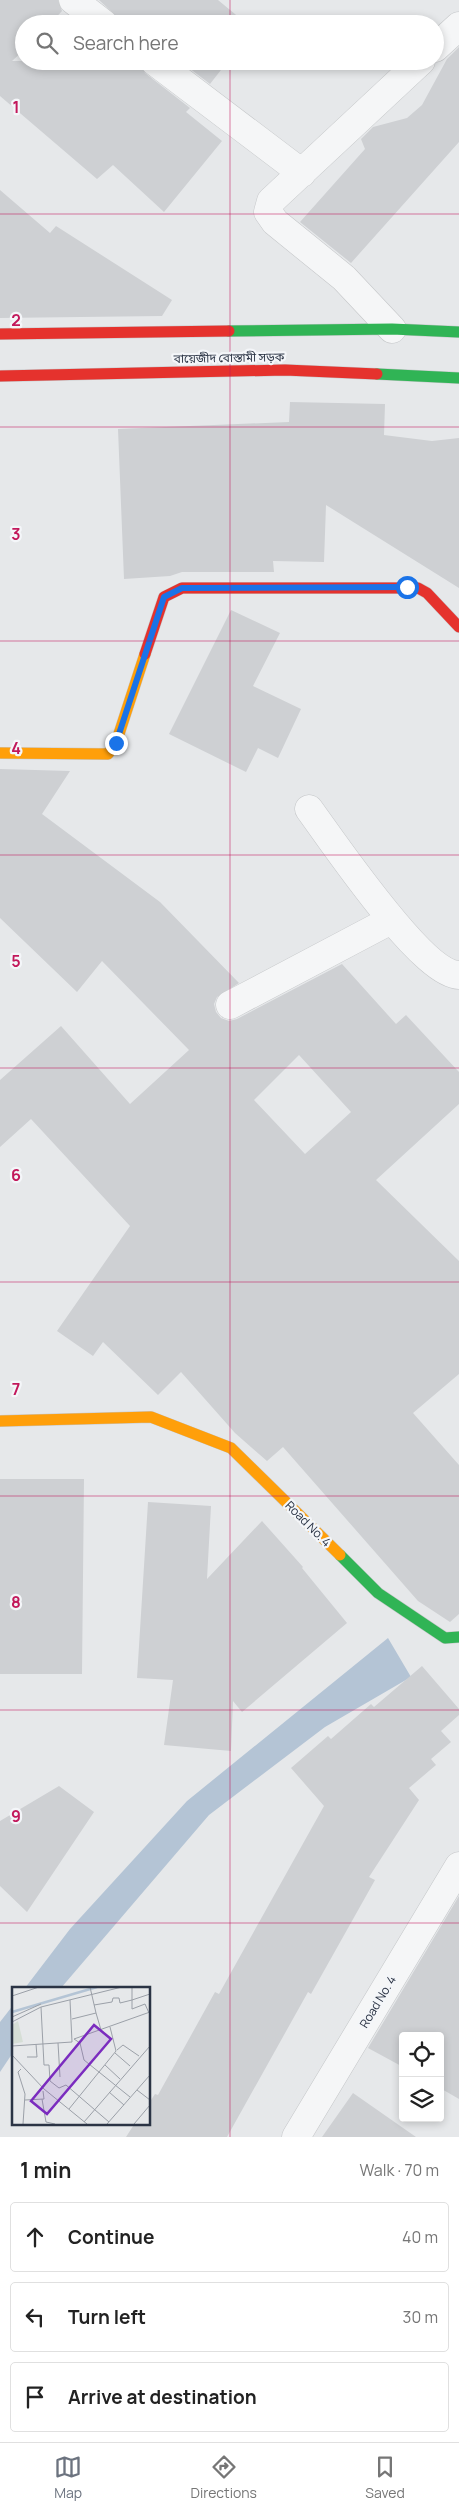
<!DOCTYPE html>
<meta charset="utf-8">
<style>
:root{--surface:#fff;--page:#f6f6f6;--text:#222;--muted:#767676;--line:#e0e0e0;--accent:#6c737f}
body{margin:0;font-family:Manrope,"Noto Sans Bengali",sans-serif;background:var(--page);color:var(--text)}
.controls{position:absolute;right:15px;bottom:15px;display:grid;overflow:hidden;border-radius:5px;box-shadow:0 2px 8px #0003}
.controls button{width:45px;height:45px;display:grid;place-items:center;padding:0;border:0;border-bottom:1px solid var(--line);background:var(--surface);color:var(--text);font:25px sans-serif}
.stop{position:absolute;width:15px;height:15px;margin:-11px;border:4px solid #1a73e8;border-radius:50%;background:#fff}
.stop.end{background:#1a73e8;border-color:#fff;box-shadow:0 1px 5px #0008}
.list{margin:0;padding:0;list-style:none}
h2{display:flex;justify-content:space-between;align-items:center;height:65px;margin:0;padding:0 20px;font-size:21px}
h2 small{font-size:16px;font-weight:400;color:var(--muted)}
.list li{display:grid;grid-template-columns:32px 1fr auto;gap:15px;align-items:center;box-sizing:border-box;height:70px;margin:0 10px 10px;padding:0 10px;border:1px solid var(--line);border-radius:5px}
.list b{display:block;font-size:19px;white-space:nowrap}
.list em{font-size:16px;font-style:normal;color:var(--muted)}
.icon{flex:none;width:28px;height:28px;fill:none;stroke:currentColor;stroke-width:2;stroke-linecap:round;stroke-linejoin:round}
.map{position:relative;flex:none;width:459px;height:2137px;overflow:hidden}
.search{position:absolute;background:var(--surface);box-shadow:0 2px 8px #0003;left:15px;right:15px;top:15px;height:55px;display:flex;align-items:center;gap:12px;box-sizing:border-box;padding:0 18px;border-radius:28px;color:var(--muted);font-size:19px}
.sheet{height:305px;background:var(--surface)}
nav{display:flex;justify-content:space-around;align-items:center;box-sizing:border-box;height:70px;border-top:1px solid var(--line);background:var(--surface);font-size:14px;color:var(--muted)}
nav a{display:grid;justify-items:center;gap:2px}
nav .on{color:var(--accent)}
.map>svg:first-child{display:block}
</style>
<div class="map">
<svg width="459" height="2137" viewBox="0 0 459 2137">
<rect width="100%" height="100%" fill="#e6e8ea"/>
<!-- water -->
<path fill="#b4c4d5" d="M388,1638L411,1677L325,1727L209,1815L61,1988H25L70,1929L187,1801Z
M14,2004V2051L0,2072V2022Z"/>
<!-- building -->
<path fill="#ced0d3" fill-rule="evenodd" d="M0,0H58L62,11L50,24H24V50L12,61H139L145,73L190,108L186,112L222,141L164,212L113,165L97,179L0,96Z
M99,0H218L247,24H125Z
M459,47V142L351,263L300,222L365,149L361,139L373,127L407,118L422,105L447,59Z
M180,61H228L210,84Z
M0,190L50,233L56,226L172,300L162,316L0,318Z
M290,402L385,404L384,435L432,441L459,438V588L326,505L324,562L273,561L274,572H182L170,576L124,579L118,429L289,422Z
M231,610L280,633L253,686L301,709L278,758L258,748L246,772L169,734Z
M0,769L70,771L42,814L160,902L239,983L217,997L214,1004L216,1012L221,1018L229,1021L237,1019L342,964L396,1024L406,1015L459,1072V1104L376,1180L459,1261V1374L413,1413L459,1465V1614L450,1622L418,1601L283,1447L267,1461L235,1433L181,1372L158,1395L103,1342L93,1356L57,1331L130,1226L31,1119L0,1147V1080L61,1026L130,1104L189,1050L102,961L77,992L0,918ZM299,1055L351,1112L305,1154L254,1100Z
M0,1479H84L82,1674H0Z
M148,1502L211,1506L207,1579L262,1521L303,1567L302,1568L347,1623L242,1712L233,1701L231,1751L164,1745L173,1680L137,1678Z
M422,1666L459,1709V1715L441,1731L451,1742L431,1759L436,1765L409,1788L419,1800L369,1877L375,1880L311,1994L308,1992L227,2137H126L135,2123H149V2103L155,2094L158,2095L215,1992L219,1994L324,1806L291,1768L328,1736L331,1739L371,1704L374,1707Z
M59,1786L94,1812L27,1912L0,1886V1821Z
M459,1896V2099L440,2088V2036H403V2067L368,2048Z
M353,2093L416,2137H322Z"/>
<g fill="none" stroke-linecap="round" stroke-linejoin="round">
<!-- street casing -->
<g stroke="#c4c6c8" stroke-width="29">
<path id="street" d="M73,0L104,24
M435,48L459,26
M154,61L302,173
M392,329L344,278L275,222L268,212L271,201L421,61
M309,809C333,842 422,974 459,975
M230,1005L391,920
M296,2137L459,1866"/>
</g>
<!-- fast casing -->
<g stroke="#c4c6c8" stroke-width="12">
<path id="fast" d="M229,331L392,329L459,332
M377,374L459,378
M340,1555L378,1593L445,1638L459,1637"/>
</g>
<!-- slow casing -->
<g stroke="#c4c6c8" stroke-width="12">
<path id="slow" d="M0,753L108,754L116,743L145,654
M0,1421L151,1417L231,1448L340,1555"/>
</g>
<!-- jam casing -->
<g stroke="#c4c6c8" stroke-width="12">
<path id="jam" d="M0,334L229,331
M0,376L285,370L377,374
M145,654L164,597L182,588H418L427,593L459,627"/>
</g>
<!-- street -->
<use href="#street" stroke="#f5f6f7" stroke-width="28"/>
<!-- fast -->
<use href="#fast" stroke="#30b455" stroke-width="11"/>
<!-- slow -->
<use href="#slow" stroke="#ff9f0a" stroke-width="11"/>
<!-- jam -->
<use href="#jam" stroke="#e5322d" stroke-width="11"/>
</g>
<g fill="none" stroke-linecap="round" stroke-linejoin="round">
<!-- route -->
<path stroke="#1a73e8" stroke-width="6" d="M116,743L164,597L182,588L407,587"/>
</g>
<!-- grid -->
<path fill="none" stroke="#c2185b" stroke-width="1" stroke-opacity="0.55" d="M230,0V24M230,61V2137M0,214H459M0,427H459M0,641H459M0,855H459M0,1068H459M0,1282H459M0,1496H459M0,1710H459M0,1923H459"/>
<g text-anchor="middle" stroke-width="4.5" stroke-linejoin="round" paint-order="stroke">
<!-- street labels -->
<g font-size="12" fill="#2b3445" stroke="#f4f6f9">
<text transform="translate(229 358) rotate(-1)" y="4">বায়েজীদ বোস্তামী সড়ক</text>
<text transform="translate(308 1524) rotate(45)" y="4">Road No. 4</text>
<text transform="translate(378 2002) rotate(-59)" y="4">Road No. 4</text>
</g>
</g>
<!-- overview -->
<g transform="translate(12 1987)">
<rect width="138" height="138" fill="#e6e8ea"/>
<path d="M6,34L11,55L0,57V38Z" fill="#d6ded6"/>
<path fill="none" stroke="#b4c4d5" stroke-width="2.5" d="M0,25L85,0"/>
<path fill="none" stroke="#9ba0a8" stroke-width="1" d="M120,0V22L133,17L137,26M0,9L27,0M82,18L100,15L101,11H107L108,16L120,13L138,7M29,20L32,78H37L38,94L47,101L54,98L97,135M84,26L89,43M0,30L29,17M60,32L84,26L78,0M0,35L29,20L110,0M46,56L48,90M0,59L60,55L58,13M105,63L111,58L127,69M103,66L118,79M0,68L32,102L75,137M15,70H25L24,57M93,78L108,92M9,82L6,85L13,107L11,137M125,103L138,113M97,105L112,118M118,110L72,73L68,56L62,52L138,25M30,112L34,135L43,137M13,113L32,112L31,104M57,122L104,64L98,40M72,135L138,59M95,137L138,88M122,137L138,118"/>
<path fill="#7b2cbf" fill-opacity="0.15" stroke="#7b2cbf" stroke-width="2.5" d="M82,38L99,52L35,127L19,114Z"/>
<rect width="138" height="138" fill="none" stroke="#2b3445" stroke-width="2.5"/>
</g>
<g font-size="16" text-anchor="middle" font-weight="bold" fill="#c2185b" stroke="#f4f6f9" stroke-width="4.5" stroke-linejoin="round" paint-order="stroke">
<text x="16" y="113">1</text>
<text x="16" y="326">2</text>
<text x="16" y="540">3</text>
<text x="16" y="754">4</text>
<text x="16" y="967">5</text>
<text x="16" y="1181">6</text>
<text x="16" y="1395">7</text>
<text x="16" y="1608">8</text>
<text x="16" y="1822">9</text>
</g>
</svg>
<div class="controls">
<button><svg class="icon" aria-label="locate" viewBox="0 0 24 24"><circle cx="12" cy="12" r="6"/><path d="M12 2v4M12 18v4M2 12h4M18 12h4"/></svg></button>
<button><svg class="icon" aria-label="layers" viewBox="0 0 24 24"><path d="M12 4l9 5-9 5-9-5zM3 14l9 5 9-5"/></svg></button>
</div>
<div class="stop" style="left:407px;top:587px"></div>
<div class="stop end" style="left:116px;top:743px"></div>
<div class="search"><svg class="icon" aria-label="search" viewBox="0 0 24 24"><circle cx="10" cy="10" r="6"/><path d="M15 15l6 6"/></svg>Search here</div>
</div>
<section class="sheet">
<h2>1 min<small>Walk · 70 m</small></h2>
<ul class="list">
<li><svg class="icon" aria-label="ahead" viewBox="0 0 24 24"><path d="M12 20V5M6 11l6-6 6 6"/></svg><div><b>Continue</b></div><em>40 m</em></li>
<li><svg class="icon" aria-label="left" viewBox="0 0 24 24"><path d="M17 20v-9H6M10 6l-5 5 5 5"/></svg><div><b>Turn left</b></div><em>30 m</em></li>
<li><svg class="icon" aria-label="arrive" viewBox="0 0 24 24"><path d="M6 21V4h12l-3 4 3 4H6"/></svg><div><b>Arrive at destination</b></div></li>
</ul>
</section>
<nav>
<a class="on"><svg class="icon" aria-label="map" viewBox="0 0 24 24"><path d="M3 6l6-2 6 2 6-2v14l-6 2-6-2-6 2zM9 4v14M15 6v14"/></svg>Map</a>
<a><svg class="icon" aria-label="directions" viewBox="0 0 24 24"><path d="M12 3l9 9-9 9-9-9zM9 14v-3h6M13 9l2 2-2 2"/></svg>Directions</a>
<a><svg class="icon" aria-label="saved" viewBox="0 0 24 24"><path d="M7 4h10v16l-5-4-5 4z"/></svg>Saved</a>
</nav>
